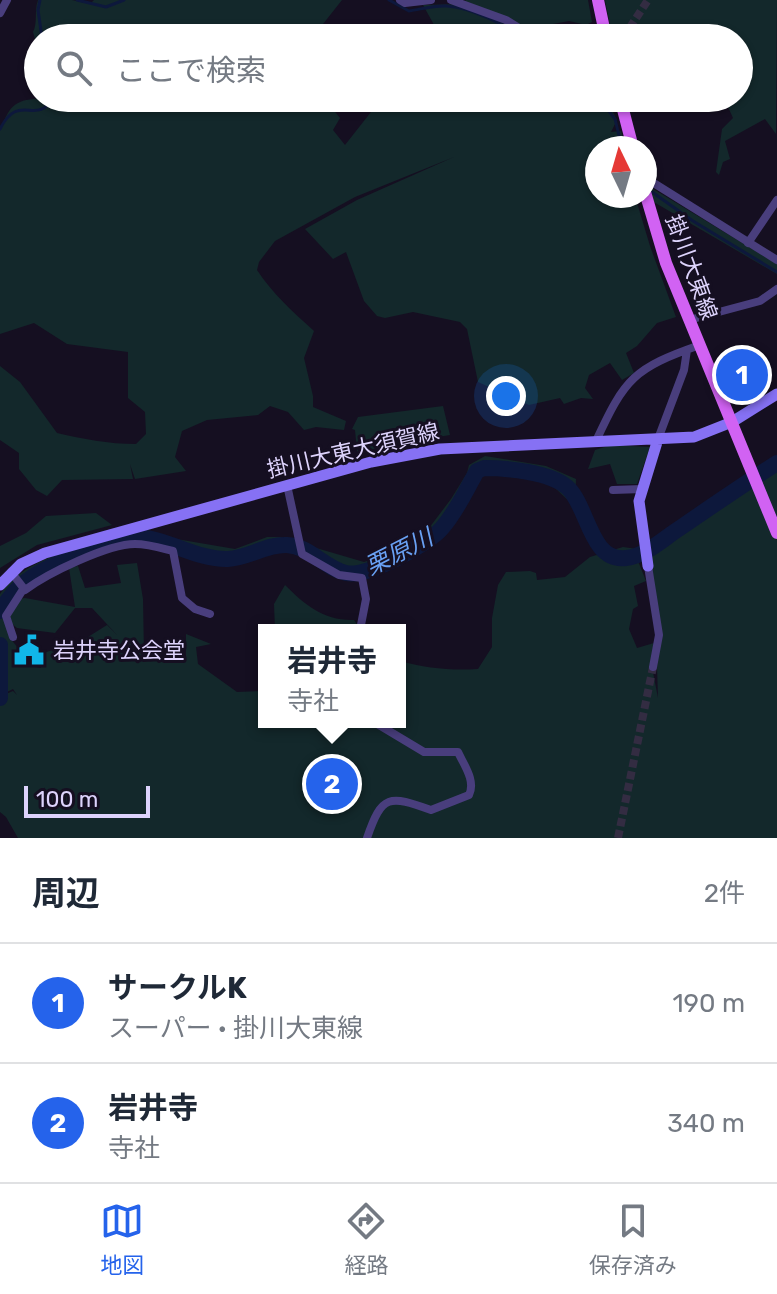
<!DOCTYPE html>
<html lang="ja">
<meta charset="utf-8">
<style>
:root{--surface:#fff;--page:#f2f2f3;--text:#1f2937;--muted:#747a83;--line:#e0e1e3;--accent:#2563eb}
body{margin:0;font-family:Rubik,"Noto Sans JP",sans-serif;background:var(--page);color:var(--text)}
.compass{position:absolute;left:585px;top:136px;width:72px;height:72px;border-radius:50%;background:var(--surface);box-shadow:0 2px 6px #0004;rotate:355deg}
.scale{position:absolute;left:24px;bottom:20px;width:126px;box-sizing:border-box;padding-left:8px;border:4px solid #ddd3fc;border-top:0;font-size:22px;line-height:28px;white-space:nowrap;color:#ddd3fc;-webkit-text-stroke:6px #150f21;paint-order:stroke}
.you{position:absolute;left:506px;top:396px;width:28px;height:28px;margin:-20px;border:6px solid #fff;border-radius:50%;background:#1a73e8;box-shadow:0 0 0 12px #1a73e833}
.badge{display:grid;place-items:center;width:52px;height:52px;border-radius:50%;background:var(--accent);color:#fff;font-size:26px;font-weight:700}
.pin{position:absolute;translate:-50% -50%;border:4px solid #fff;box-shadow:0 2px 8px #0006}
.popup{position:absolute;left:258px;top:624px;width:148px;height:104px;box-sizing:border-box;display:grid;place-content:center;border-radius:0px;background:var(--surface);filter:drop-shadow(0 2px 6px #0005);font-size:26px;white-space:nowrap;color:var(--muted)}
.popup b{font-size:30px;color:var(--text)}
.popup::after{content:'';position:absolute;left:50%;top:100%;margin-left:-16px;border:16px solid transparent;border-top-color:var(--surface)}
.list{margin:0;padding:0;list-style:none}
h2{display:flex;justify-content:space-between;align-items:center;height:104px;margin:0;padding:0 32px;font-size:34px}
h2 small{font-size:26px;font-weight:400;color:var(--muted)}
.list li{display:grid;grid-template-columns:52px 1fr auto;gap:24px;align-items:center;box-sizing:border-box;height:120px;padding:0 32px;border-top:2px solid var(--line)}
.list b{display:block;font-size:30px;white-space:nowrap}
.list p{margin:0;font-size:26px;white-space:nowrap;color:var(--muted)}
.list em{font-size:26px;font-style:normal;color:var(--muted)}
.icon{flex:none;width:44px;height:44px;fill:none;stroke:currentColor;stroke-width:2;stroke-linecap:round;stroke-linejoin:round}
.map{position:relative;flex:none;width:777px;height:838px;overflow:hidden}
.search{position:absolute;background:var(--surface);box-shadow:0 2px 6px #0004;left:24px;right:24px;top:24px;height:88px;display:flex;align-items:center;gap:20px;box-sizing:border-box;padding:0 28px;border-radius:44px;color:var(--muted);font-size:30px}
.sheet{height:344px;background:var(--surface)}
nav{display:flex;justify-content:space-around;align-items:center;box-sizing:border-box;height:112px;border-top:2px solid var(--line);background:var(--surface);font-size:22px;color:var(--muted)}
nav a{display:grid;justify-items:center;gap:4px}
nav .on{color:var(--accent)}
.map>svg:first-child{display:block}
</style>
<div class="map">
<svg width="777" height="838" viewBox="0 0 777 838">
<rect width="100%" height="100%" fill="#150f21"/>
<!-- green -->
<path fill="#13282b" fill-rule="evenodd" d="M38,0H72L90,4L94,0H342L312,38H38V50L33,32C38,23 34,10 38,0Z
M466,0H588L592,22L586,25L569,21L548,25L542,38H414L415,35L438,32L423,5L462,4Z
M605,0H777L776,134L765,119L725,141L730,159L723,162L719,175L716,172L722,129L733,118L724,98H739V38H615L612,35Z
M44,98H324L340,118L333,130L345,145L382,98H448L452,101L450,98H606L617,120L611,132L621,131L626,148H597V196H635L650,246L676,317L657,323L637,346L626,353L634,373L622,380L610,363L589,375L585,388L593,399L581,398L564,404L560,398L529,405L478,382L467,329L460,322L413,312L385,318L377,316L364,301L346,252L333,259L305,229L357,200L454,157L355,197L275,241L259,262L257,270C272,293 293,312 314,331L304,358L313,396V407L346,421L344,430L316,427L304,430L288,412L270,406L258,415L207,420L182,431L175,457L186,471L135,479L130,464L133,479L62,480L47,496L36,490L19,469V453L0,440V366L20,382L57,433C83,439 108,444 136,444L146,434L145,412L128,398V352L67,344L34,323L0,334V130C11,103 15,100 44,98Z
M650,187L777,264V274L652,201Z
M443,406L450,435L384,446L381,432L382,445L361,455L357,451L355,430L352,429L358,417Z
M611,445L650,447L637,484H617L610,464L588,469L595,450Z
M485,456L546,466L576,479L575,507L553,486L543,481L487,474C470,482 464,503 454,518C436,546 378,588 343,576C330,572 317,560 306,553V545L364,562L373,559H383L423,536L451,499L467,473L469,465Z
M777,464V838H18L6,817L0,812V704L6,694L13,691L17,695L13,689L5,693L6,679L0,702V594C27,555 87,546 131,532L121,539L147,534L235,549L267,537H280L298,544L297,550L278,549L249,560L220,563L161,547L133,544L53,570L18,599L25,598L75,607L69,568L78,566L85,588L121,583L117,565L137,563L143,599L144,654L186,658V634L211,644L196,647L198,664L237,692L264,691V722H400V661C426,668 451,671 478,669L492,647V618L498,585L506,572L530,571L536,573L537,580L565,577L590,557L623,547L637,549L638,561L646,581L634,586L638,606L633,609L629,629L637,648L654,643L652,667L658,698L657,666L660,637L648,554C691,523 736,496 777,464ZM75,608H92L117,635L107,625L80,642L43,653L41,668L12,663L18,662L19,649L9,637L11,623L17,628L55,633Z
M96,513L112,525L37,545L0,568V546L26,533L46,516Z
M285,585C305,605 324,621 354,620L361,630H275L274,604Z"/>
<g fill="none" stroke-linecap="round" stroke-linejoin="round">
<!-- stream -->
<path stroke="#0d183c" stroke-width="3" d="M40,0L38,10L42,38
M77,0L106,7L124,0
M389,0L409,11C422,9 434,5 447,6C470,7 507,26 525,38
M599,98L615,119L622,148
M0,129C19,91 36,127 53,98
M652,192L693,221L777,272"/>
<!-- river -->
<path stroke="#0d183c" stroke-width="16" d="M0,611C8,599 16,588 28,580C46,566 119,534 140,537C170,540 198,560 228,559C249,558 266,544 287,545C310,546 324,568 346,573C367,578 429,544 442,528C457,511 466,490 477,471L484,468C506,468 550,472 567,487C588,505 590,563 626,558C646,556 664,538 680,528C712,506 744,484 777,463
M0,645V698"/>
<!-- street-tunnel -->
<path stroke="#332c42" stroke-width="8" stroke-dasharray="8 4" stroke-linecap="butt" d="M623,38L648,0
M618,838L653,667"/>
<!-- street -->
<path stroke="#493e7d" stroke-width="8" d="M400,0L405,3L431,0
M451,0L506,20L535,38
M0,13L7,0
M645,181L652,182L777,260
M748,243L777,200
M689,320L760,301L777,289
M658,439L684,370L687,350
M596,441C625,378 634,368 700,345
M287,485L302,554L339,575L362,578L366,599L360,630
M613,490L642,489
M648,566L659,635L653,667
M11,572L25,590C48,573 108,544 135,544C148,544 161,548 173,551L182,598L195,609L210,614
M13,637L6,616L24,588
M367,838C382,794 389,795 431,810L469,795C476,781 464,765 458,752H424L374,722"/>
<!-- secondary -->
<path stroke="#8671f4" stroke-width="11" d="M648,566L639,501L658,439
M0,585L21,564L45,553L371,462L440,449L694,437L732,422L777,394"/>
<!-- primary -->
<path stroke="#d162f3" stroke-width="12" d="M598,0L606,38
M620,98L633,148
M645,192L666,263L777,533"/>
</g>
<!-- icons -->
<defs>
<g id="civic-bare" transform="scale(2.4)"><path d="M-.6-6.5H3V-4.5H.6V-3L4-1V1h2V6H-6V1h2V-1L-.6-3ZM-1.2 2.5V6h2.4V2.5Z" fill="#11b6e9" stroke="#150f21" stroke-width="2.5" paint-order="stroke"/></g>
</defs>
<g fill-rule="evenodd">
<use href="#civic-bare" x="29" y="650"/>
</g>
<g text-anchor="middle" stroke-width="6" stroke-linejoin="round" paint-order="stroke">
<!-- street labels -->
<g font-size="22" fill="#ddd3fc" stroke="#150f21">
<text transform="translate(692 267) rotate(70)" y="8">掛川大東線</text>
<text transform="translate(353 450) rotate(-13)" y="8">掛川大東大須賀線</text>
</g>
<!-- poi labels -->
<g font-size="22" fill="#ddd3fc" stroke="#150f21" text-anchor="start">
<text x="53" y="658">岩井寺公会堂</text>
</g>
<!-- water labels -->
<g font-size="24" font-style="italic" fill="#69a1f4" stroke="#150f21">
<text transform="translate(399 552) rotate(-27)" y="8">栗原川</text>
</g>
</g>
</svg>
<svg class="compass" viewBox="-18 -18 36 36"><path d="M0-13l5 13h-10z" fill="#e53935"/><path d="M0 13l5-13h-10z" fill="#747a83"/></svg>
<div class="scale">100 m</div>
<div class="you"></div>
<div class="pin badge" style="left:742px;top:375px">1</div>
<div class="pin badge" style="left:332px;top:784px">2</div>
<div class="popup"><b>岩井寺</b>寺社</div>
<div class="search"><svg class="icon" aria-label="search" viewBox="0 0 24 24"><circle cx="10" cy="10" r="6"/><path d="M15 15l6 6"/></svg>ここで検索</div>
</div>
<section class="sheet">
<h2>周辺<small>2件</small></h2>
<ul class="list">
<li><span class="badge">1</span><div><b>サークルK</b><p>スーパー · 掛川大東線</p></div><em>190 m</em></li>
<li><span class="badge">2</span><div><b>岩井寺</b><p>寺社</p></div><em>340 m</em></li>
</ul>
</section>
<nav>
<a class="on"><svg class="icon" aria-label="map" viewBox="0 0 24 24"><path d="M3 6l6-2 6 2 6-2v14l-6 2-6-2-6 2zM9 4v14M15 6v14"/></svg>地図</a>
<a><svg class="icon" aria-label="directions" viewBox="0 0 24 24"><path d="M12 3l9 9-9 9-9-9zM9 14v-3h6M13 9l2 2-2 2"/></svg>経路</a>
<a><svg class="icon" aria-label="saved" viewBox="0 0 24 24"><path d="M7 4h10v16l-5-4-5 4z"/></svg>保存済み</a>
</nav>
